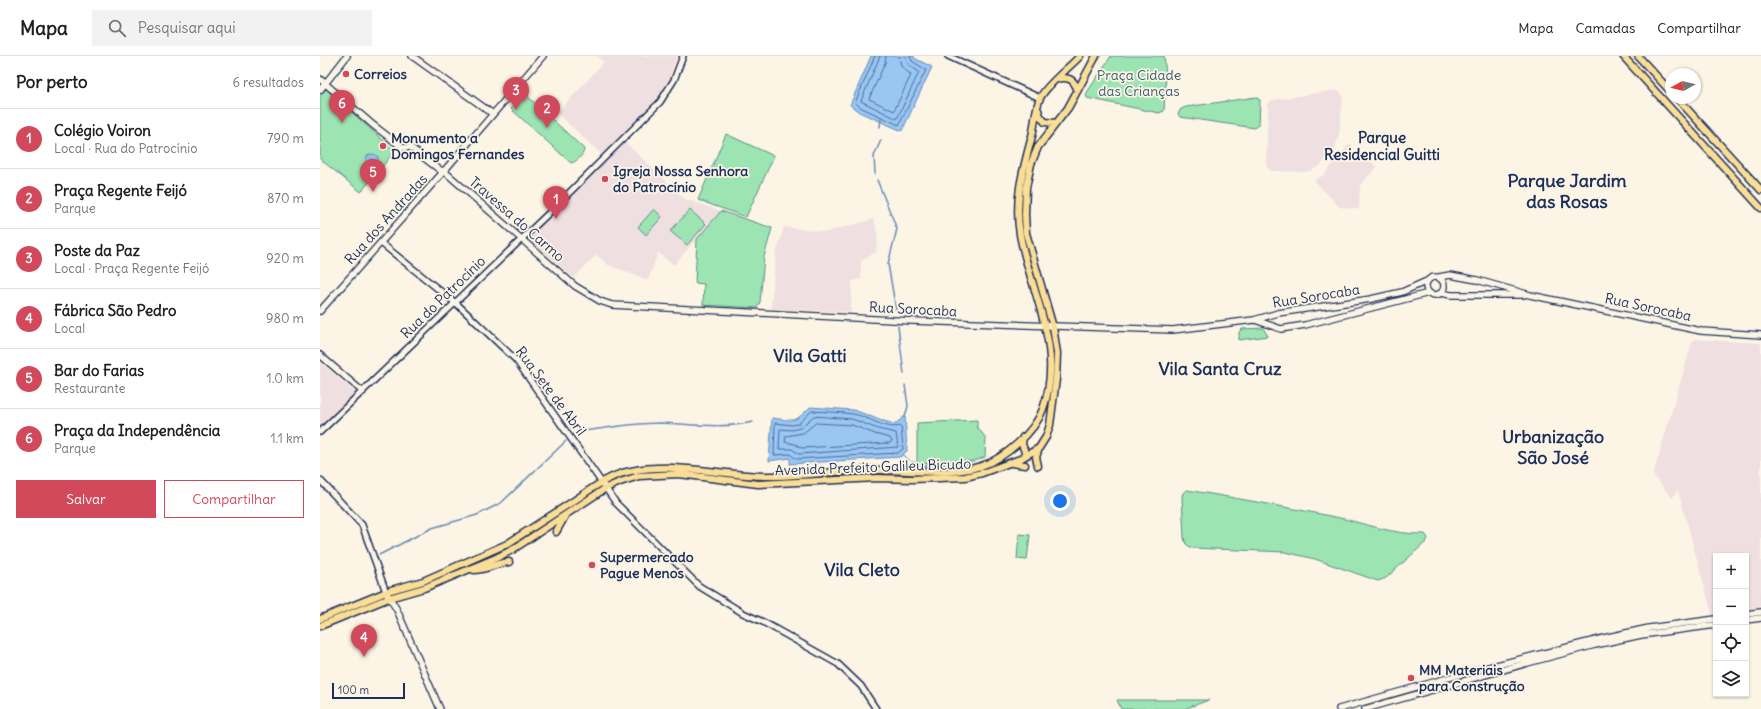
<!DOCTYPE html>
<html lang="pt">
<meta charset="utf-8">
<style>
:root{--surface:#fff;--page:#f2f2f2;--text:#202124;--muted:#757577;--line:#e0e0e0;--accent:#d1495b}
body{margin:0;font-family:Delius,sans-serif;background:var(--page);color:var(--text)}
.controls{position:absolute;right:12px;bottom:12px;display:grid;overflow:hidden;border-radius:0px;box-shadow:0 1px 3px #0004}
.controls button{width:36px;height:36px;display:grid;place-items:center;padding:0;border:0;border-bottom:1px solid var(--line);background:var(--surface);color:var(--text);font:20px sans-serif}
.compass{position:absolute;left:1345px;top:12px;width:36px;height:36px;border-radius:50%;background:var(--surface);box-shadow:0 1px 3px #0004;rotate:262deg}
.scale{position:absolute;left:12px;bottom:10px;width:73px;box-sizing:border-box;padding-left:4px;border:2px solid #1b2f5e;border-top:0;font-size:11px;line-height:14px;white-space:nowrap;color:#1b2f5e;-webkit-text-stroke:3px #fcf5e5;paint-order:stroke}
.you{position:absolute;left:740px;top:445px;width:14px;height:14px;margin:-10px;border:3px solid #fff;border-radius:50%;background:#1a73e8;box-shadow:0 0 0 6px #1a73e833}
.badge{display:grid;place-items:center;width:26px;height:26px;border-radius:50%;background:var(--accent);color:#fff;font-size:13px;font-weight:700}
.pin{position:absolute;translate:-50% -33px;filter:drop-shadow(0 1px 2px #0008)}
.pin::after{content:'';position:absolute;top:21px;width:14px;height:12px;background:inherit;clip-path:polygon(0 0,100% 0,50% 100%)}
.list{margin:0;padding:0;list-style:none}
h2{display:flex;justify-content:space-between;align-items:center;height:52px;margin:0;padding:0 16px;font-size:17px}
h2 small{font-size:13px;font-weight:400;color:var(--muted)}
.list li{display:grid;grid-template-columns:26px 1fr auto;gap:12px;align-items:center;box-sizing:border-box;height:60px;padding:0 16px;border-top:1px solid var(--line)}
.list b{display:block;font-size:15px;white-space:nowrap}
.list p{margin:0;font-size:13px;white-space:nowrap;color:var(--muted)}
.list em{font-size:13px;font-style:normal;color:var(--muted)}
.actions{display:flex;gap:8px;padding:12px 16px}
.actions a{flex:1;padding:9px 0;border:1px solid var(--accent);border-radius:0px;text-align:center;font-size:14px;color:var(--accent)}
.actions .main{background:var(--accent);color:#fff}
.icon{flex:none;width:22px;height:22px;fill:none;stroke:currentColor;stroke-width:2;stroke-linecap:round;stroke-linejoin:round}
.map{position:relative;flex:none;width:1441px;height:653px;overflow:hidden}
header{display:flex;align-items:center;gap:24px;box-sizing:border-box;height:56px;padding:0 20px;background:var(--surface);border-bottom:1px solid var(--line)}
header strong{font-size:19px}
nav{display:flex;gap:22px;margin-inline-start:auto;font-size:14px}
.search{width:280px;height:36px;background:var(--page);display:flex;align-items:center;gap:10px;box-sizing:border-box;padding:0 14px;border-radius:0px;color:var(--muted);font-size:15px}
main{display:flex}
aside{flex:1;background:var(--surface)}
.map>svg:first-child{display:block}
</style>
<header>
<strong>Mapa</strong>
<div class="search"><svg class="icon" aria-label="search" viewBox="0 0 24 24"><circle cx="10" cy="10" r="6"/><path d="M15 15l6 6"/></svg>Pesquisar aqui</div>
<nav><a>Mapa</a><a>Camadas</a><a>Compartilhar</a></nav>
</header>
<main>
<aside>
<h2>Por perto<small>6 resultados</small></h2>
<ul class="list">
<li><span class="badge">1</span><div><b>Colégio Voiron</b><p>Local · Rua do Patrocínio</p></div><em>790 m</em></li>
<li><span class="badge">2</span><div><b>Praça Regente Feijó</b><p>Parque</p></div><em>870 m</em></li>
<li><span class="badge">3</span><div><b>Poste da Paz</b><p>Local · Praça Regente Feijó</p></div><em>920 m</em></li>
<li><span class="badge">4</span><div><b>Fábrica São Pedro</b><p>Local</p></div><em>980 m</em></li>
<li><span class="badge">5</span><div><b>Bar do Farias</b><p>Restaurante</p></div><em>1.0 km</em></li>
<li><span class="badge">6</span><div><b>Praça da Independência</b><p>Parque</p></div><em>1.1 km</em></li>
</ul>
<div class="actions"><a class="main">Salvar</a><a>Compartilhar</a></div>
</aside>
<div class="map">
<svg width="1441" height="653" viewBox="0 0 1441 653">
<rect width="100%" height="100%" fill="#fcf5e5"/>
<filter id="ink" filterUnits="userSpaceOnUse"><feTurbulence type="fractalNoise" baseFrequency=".025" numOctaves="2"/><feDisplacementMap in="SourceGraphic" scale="8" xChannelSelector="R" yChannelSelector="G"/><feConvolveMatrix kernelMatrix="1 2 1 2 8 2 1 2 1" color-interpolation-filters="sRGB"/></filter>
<g filter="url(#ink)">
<!-- built -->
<path fill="#f0dfe0" d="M276,0H357L349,24L331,50L282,99L237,57L284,6Z
M1016,34L1021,36L1023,41L1019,78L1015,92L1000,110L990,115L984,116L952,115L948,113L946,108L948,49L950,46L952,44Z
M305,86L365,143L401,155L354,209L338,197L328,224L288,209L276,199L254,222L209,184V181Z
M1030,87L1032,89L1030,92L1039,101L1042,98L1057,111L1040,129L1039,153L1019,151L994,124L1004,119Z
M554,163L558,180L556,196L541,205V223L532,225L531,256L454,253L451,251L456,197L464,171L506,176Z
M1373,283L1441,287V554L1426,557V500H1396V562H1393L1358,434L1352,442L1333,419Z
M0,306L35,336V338L0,371Z"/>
<!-- green -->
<path fill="#9ce5b3" stroke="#5c8a88" d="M791,0H844L846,19L844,55L839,57L767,42L766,38Z
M6,33L75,95L41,136L0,103V40Z
M204,37L264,93C264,98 257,106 251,107L191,53Z
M936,41L940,44L939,69L935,72L860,61L858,58L861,53L866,51Z
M406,78L454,100L426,161L378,144Z
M334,153L342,161L326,179L318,171Z
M370,154L386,168L367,189L350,175Z
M401,155L452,172L444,201L440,246L437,252L383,249L384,228L375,227L377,183Z
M943,272L948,280L919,284V276L922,273Z
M657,364V371L666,382L665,401L654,405L597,408V367Z
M867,434C916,442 966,451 1015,461C1045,467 1073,479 1105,478L1108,482L1106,486L1066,522L1058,525L995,503L965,496L872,492L866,488L864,482L862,440L863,437Z
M699,478L710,479L707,504L697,503Z
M797,644H889L864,653H801Z"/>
<!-- water -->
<path fill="#99c6f3" stroke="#678ab7" d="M551,0H594V2L612,11L582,75L539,56L530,49Z
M53,98L58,100V106L54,112V105L51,103L49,106L52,112H47L45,109L47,100Z
M490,351L534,354L560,364L575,368L585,360L587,395L580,401L470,408V402L449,405L452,362C475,365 474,367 490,351Z"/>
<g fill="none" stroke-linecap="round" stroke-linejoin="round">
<!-- shore -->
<path stroke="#4d6b9a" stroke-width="1" d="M555,0L535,47L542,52L579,69L606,14L592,5L590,0
M560,0L541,45L577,63L599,16L588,8L585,0
M566,0L565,7L549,43L574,55L591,19L581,10L579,0
M492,355C506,356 520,356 533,358C550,361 564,374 581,370L583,393L578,397L476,403L470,398L454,399L455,367L472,369L478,368Z
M494,360L532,363L558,373L576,377L578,391L479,398L472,393H459L460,373L472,374L480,372Z
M496,367L532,369L555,378L570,382L572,385L570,387L482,392L475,388L465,386L466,380L483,377Z"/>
<!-- stream -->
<path stroke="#678ab7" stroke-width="1.5" d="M560,71L561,63
M555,118L554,100L561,84
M557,124L577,173L568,208L576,254
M578,270L584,318
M585,361L588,350L585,329
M258,376C285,372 312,367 341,367C371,368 403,373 433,366
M583,399L589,404
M592,406L603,410L648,407
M59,499L112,472L157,459L181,447L246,385"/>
<!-- tertiary casing -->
<g stroke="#1b2f5e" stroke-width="8">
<path id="tertiary" d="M628,0L720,42
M61,187L138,249L196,304L296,447L379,530L423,557L443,566L518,608L541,630L556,653
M0,299L43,336
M0,376L232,154L340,46L354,24L363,0
M0,424L42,469L66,536"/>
</g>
<!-- secondary casing -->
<g stroke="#1b2f5e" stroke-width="8">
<path id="secondary" d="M92,0L173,58
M0,23L53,69L83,92L90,91L120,114L124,115L255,230L280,245L292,249L592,265L853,274L934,264L958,257L1051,243L1082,236L1107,225
M0,34L27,0
M1106 230a9 9 0 1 1 18 0a9 9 0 1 1-18 0Z
M1119,221L1130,219L1157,224L1210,239L1381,275L1441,279
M1121,237L1131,239H1204
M0,255L124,115L223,0
M935,264L961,273L985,269L1109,237
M66,536L77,554L120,653
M1426,558L1441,556
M1426,564L1441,562
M1019,653L1149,616L1288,581L1329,572L1396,563
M1045,653L1211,606L1275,589L1321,579L1396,569"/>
</g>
<!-- primary casing -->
<g stroke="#1b2f5e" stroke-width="9">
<path id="primary" d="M1303,0L1441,152
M1318,0L1351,36
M737,23C747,20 754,23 757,33
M1357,42L1441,134
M718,54L720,60L725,66L736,67
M703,381L702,388L706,399
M692,407L705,409
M718,410L716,401L719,392
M236,476L245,460
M154,514C166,514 176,507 189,506
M0,563L71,534L103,525L187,488C209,474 230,460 252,446C270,434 289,419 311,415C350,407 387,416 426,419C469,423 513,414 556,414C588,414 631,420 661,410C684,403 715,376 723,353C745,292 711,238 700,179C694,143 703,114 712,80C715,68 715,53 720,42C728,27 748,13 760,0
M0,570L69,542L104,532L176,502L192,494L286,432L300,426L319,420L359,418L438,428L557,422L592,423L645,421L662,417L700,403L719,392L726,381L730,369L736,323L737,297L733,271L706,177L705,158L706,132L711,108L718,91L748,52L776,0"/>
</g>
<!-- tertiary -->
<use href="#tertiary" stroke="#fcf5e5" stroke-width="5"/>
<!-- secondary -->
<use href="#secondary" stroke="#fcf5e5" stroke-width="5.5"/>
<!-- primary -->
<use href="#primary" stroke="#fbde96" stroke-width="6"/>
</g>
</g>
<!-- markers -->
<g fill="#d1495b" stroke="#fcf5e5" stroke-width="1.5">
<circle cx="26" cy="18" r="4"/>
<circle cx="63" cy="90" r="4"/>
<circle cx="285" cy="123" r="4"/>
<circle cx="272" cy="509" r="4"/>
<circle cx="1091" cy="622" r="4"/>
</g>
<g text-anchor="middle" stroke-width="3.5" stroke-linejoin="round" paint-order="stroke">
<!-- poi labels -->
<g font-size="14" font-weight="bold" fill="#1b2f5e" stroke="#fcf5e5" text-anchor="start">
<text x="34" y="23">Correios</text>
<text x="71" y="87">Monumento a<tspan x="71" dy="16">Domingos Fernandes</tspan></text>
<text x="293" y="120">Igreja Nossa Senhora<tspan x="293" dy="16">do Patrocínio</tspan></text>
<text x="280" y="506">Supermercado<tspan x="280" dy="16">Pague Menos</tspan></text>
<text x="1099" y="619">MM Materiais<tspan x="1099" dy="16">para Construção</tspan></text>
</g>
<!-- park labels -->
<g font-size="14" fill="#3b5c73" stroke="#fcf5e5">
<text x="819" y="24">Praça Cidade<tspan x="819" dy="16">das Crianças</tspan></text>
</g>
<!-- street labels -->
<g font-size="14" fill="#1b2f5e" stroke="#fcf5e5">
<text transform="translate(66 163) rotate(-48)" y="5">Rua dos Andradas</text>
<text transform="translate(197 163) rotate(41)" y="5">Travessa do Carmo</text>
<text transform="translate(996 240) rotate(-9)" y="5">Rua Sorocaba</text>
<text transform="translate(123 241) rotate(-44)" y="5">Rua do Patrocínio</text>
<text transform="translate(1328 251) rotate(12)" y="5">Rua Sorocaba</text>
<text transform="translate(593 253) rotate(3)" y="5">Rua Sorocaba</text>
<text transform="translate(231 335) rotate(53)" y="5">Rua Sete de Abril</text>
<text transform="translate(553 411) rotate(-2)" y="5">Avenida Prefeito Galileu Bicudo</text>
</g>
<!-- neighbourhood labels -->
<g font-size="15" font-weight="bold" fill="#1b2f5e" stroke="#fcf5e5">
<text x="1062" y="87">Parque<tspan x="1062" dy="17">Residencial Guitti</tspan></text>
</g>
<!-- district labels -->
<g font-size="18" font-weight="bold" fill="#1b2f5e" stroke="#fcf5e5">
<text x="1247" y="131">Parque Jardim<tspan x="1247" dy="21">das Rosas</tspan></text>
<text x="490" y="306">Vila Gatti</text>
<text x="900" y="319">Vila Santa Cruz</text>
<text x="1233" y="387">Urbanização<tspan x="1233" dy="21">São José</tspan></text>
<text x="542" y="520">Vila Cleto</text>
</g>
</g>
</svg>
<div class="controls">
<button>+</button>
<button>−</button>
<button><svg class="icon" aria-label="locate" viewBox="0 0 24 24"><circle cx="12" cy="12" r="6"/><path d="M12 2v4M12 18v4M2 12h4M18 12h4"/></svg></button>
<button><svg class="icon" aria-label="layers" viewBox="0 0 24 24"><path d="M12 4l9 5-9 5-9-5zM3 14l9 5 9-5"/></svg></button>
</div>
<svg class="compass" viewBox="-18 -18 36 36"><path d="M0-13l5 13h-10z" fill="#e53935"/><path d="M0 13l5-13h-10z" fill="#757577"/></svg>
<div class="scale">100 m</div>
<div class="you"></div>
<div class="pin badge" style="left:236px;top:163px">1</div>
<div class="pin badge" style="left:227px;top:72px">2</div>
<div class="pin badge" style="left:196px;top:54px">3</div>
<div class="pin badge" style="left:44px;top:601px">4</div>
<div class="pin badge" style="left:53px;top:136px">5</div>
<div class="pin badge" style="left:22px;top:67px">6</div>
</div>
</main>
